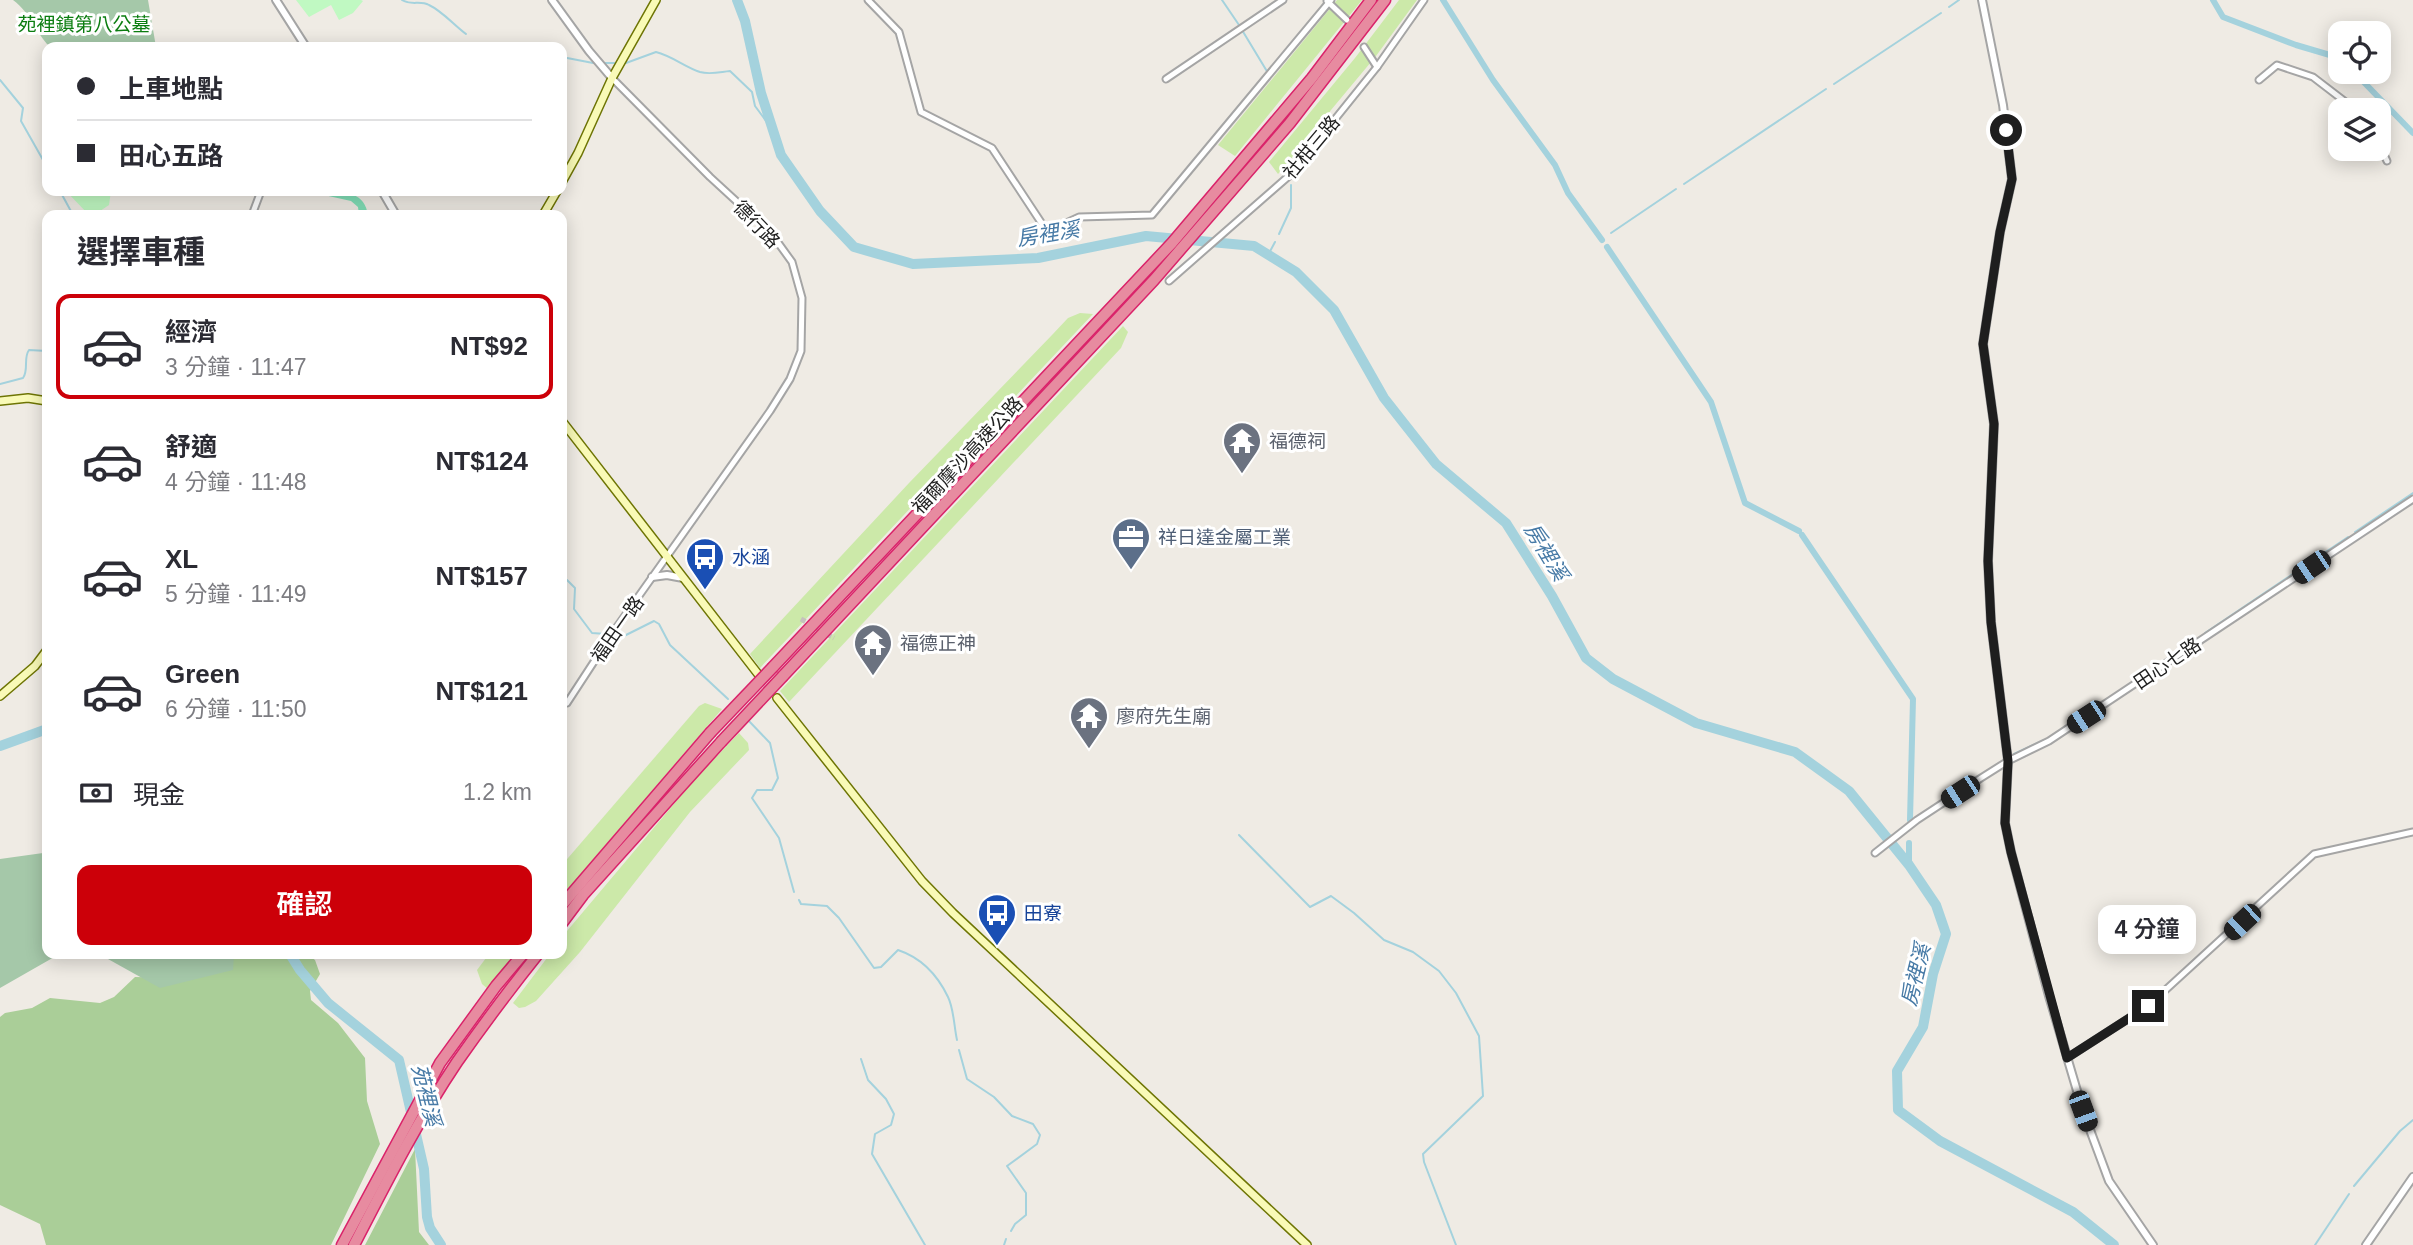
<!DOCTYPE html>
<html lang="zh-TW">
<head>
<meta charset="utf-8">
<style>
	body { margin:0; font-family:Helvetica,"Noto Sans TC",sans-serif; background:#f2f2f3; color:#2b2b33; height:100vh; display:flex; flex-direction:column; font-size:26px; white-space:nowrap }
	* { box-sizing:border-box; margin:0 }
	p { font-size:23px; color:#7c7c81 }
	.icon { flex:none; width:38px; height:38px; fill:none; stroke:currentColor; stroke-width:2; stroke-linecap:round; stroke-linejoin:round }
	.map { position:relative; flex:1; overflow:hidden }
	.side { position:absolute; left:42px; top:210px; width:525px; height:749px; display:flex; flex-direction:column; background:#fff; border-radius:14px; box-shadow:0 4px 18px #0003 }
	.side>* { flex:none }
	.guide { position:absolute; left:42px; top:42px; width:525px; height:154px; border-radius:14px; box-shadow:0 4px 18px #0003; display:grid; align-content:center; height:154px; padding:0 35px; background:#fff }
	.controls { position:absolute; left:2328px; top:21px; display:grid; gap:14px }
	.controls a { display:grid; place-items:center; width:63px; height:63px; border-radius:14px; background:#fff; box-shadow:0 4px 18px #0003; font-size:35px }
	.end { position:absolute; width:32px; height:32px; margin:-16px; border:9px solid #1e1e1e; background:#fff; box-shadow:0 0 0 4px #fff }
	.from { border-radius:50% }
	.bubble { position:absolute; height:49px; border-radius:14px; background:#fff; box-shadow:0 4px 18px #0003; font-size:23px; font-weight:600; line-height:49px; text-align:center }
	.car { position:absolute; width:21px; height:42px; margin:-21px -10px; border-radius:9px; box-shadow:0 0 5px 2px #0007; background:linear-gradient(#222 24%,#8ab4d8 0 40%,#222 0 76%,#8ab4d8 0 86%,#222 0) }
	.guide b { display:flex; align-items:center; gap:24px; height:66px; font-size:26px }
	.guide b+b { border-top:2px solid #e1e1e2 }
	.guide i { width:18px; height:18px; background:#2b2b33 }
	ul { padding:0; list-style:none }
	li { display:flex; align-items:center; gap:21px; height:105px; margin:0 14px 10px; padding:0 21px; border:4px solid transparent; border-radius:14px }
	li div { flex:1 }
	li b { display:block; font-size:26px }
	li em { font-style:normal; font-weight:600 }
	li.on { border-color:#cc0009 }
	li>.icon { width:63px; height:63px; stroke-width:1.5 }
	h2 { padding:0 35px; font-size:32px; line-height:84px }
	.pay { display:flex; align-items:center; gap:18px; height:77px; padding:0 35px; font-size:26px }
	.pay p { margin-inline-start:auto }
	.action { display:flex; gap:14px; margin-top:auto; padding:14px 35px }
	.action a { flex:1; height:80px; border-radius:14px; background:#cc0009; color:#fff; font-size:28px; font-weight:600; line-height:80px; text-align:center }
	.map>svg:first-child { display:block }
</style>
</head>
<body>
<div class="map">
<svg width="2413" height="1245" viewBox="0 0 2413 1245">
	<rect width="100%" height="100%" fill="#efebe4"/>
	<g fill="#cce9a9">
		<polygon points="1337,0 1362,0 1235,156 1218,145"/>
		<polygon points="1399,0 1417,0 1376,56 1331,110 1318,130 1278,174 1269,162 1355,58"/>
		<polygon points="1080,313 1093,314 760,668 750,654 909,483 1052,335 1068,318"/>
		<polygon points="1123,326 1128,332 1121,348 789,702 780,691"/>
		<polygon points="705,703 722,709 562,896 562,865 699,706"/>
		<polygon points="739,733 748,743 749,750 690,812 580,952 536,1001 525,1007 519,1008 513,1003 550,954 562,954 562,938 567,931 695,779"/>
		<polygon points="489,954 517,954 489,990 482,984 477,970"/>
	</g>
	<g fill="#aace98">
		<polygon points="197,954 307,954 315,960 320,974 310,991 311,1000 338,1023 365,1058 367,1101 380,1144 331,1245 46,1245 40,1224 0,1205 0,1017 5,1013 32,1008 50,998 100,1003 114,997 135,977 180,978"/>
		<polygon points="415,1149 419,1232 429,1245 365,1245"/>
	</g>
	<g fill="#a5c8a9">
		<path d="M13 0H148L156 47H50C35 32 31 13 13 0Z"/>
		<polygon points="47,850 47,954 76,954 56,956 0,988 0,859 43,853"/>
		<polygon points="99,954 234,954 233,970 160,988"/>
	</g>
	<g fill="#c0f9c2">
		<polygon points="296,0 361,0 363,1 353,13 339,20 331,5 309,17"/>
		<polygon points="66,191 111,191 109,205 94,215 89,215"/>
	</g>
	<path fill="#81dfb7" d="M306 191C328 191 364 185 368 215H359L358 207 351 201Z"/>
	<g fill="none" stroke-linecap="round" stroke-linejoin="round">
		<g stroke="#a4d2dd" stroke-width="2">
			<path d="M402 0C411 6 420 0 429 5 442 11 454 25 466 34"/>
			<polyline points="1222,0 1239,25"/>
			<polyline points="1949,7 1959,0"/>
			<polyline points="1242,30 1268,73"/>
			<polyline points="512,47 527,44 530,46"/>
			<polyline points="562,57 593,63"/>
			<polyline points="605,63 615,63"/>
			<path d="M626 63 656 52C672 56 685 67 700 72 710 75 720 72 730 71L752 92 755 106 772 129"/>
			<polyline points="0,80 23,108 21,121 47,167"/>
			<polyline points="1834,84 1941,13"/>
			<polyline points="1684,184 1826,89"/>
			<polyline points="60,191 73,215"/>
			<polyline points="1611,233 1676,189"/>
			<polyline points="1279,234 1291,208 1291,185"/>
			<polyline points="1602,239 1603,239"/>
			<polyline points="1268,255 1275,242"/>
			<path d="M0 384 23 378C29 370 23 358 29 350L47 351"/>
			<polyline points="2355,532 2413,493"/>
			<polyline points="562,579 567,580 575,588 574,609 592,633 606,634"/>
			<polyline points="2205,633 2348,537"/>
			<polyline points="617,635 624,636 654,621 659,624 670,645 728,699"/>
			<polyline points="2123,689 2197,639"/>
			<polyline points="747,719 770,743 778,778 772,790 757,790 752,798 779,838 794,892"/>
			<polyline points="2014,754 2044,740"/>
			<polyline points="1239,835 1310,907 1331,896 1354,913 1384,940 1413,952 1439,971 1456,993 1479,1036 1483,1096 1423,1154 1424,1162 1456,1245"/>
			<path d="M799 900 801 904 827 906 839 918 874 968 881 967 898 950C922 958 937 974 948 997 954 1009 954 1027 957 1040"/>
			<polyline points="959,1050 967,1079 994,1097 1012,1116 1033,1124 1040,1135 1037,1144 1007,1166 1026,1193 1026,1215 1015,1224 1011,1231"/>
			<polyline points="861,1059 868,1080 886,1099 894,1114 891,1125 875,1134 872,1154 925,1245"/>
			<polyline points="2354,1186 2400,1131 2413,1120"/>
			<polyline points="1004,1245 1006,1239"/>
			<polyline points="2315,1245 2349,1194"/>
		</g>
		<g stroke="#a4d2dd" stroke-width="6">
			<polyline points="1443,0 1493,80 1555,165 1568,193 1602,240"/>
			<polyline points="2213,0 2223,17 2296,45 2340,58"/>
			<polyline points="2354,72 2413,133"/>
			<polyline points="1607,247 1711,402 1745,503 1799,531"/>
			<polyline points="1802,535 1913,699 1910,820"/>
			<polyline points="1909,865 1909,843"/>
		</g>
		<g stroke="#a4d2dd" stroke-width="10">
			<polyline points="737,0 745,21 761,93 781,155 820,211 854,247 913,264 1038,258 1146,236 1254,246 1296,272 1334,310 1384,398 1436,464 1506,523 1552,596 1586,658 1613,679 1696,723 1795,752 1849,791 1909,865 1936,905 1946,934 1933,974 1923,1027 1897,1071 1898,1110 1940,1141 2073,1212 2114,1245"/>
			<polyline points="0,746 47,729"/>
			<polyline points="290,954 300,970 328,1003 399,1060 424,1169 427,1217 430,1228 441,1245"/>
		</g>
		<polyline stroke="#c5c2bc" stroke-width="5" stroke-dasharray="5 2.5" stroke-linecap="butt" points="801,619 834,638"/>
		<defs>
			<g id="minor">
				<polyline points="868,0 899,32 921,112 992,148 1052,239 1064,224 1079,217 1152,215 1331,0"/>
				<polyline points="1327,1 1347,20"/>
				<polyline points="1364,47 1377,67 1424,0"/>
				<polyline points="1166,79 1283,0"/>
				<polyline points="2259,80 2277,65 2313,77 2356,110"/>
				<polyline points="2378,142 2387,161"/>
				<polyline points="252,215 261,191"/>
				<polyline points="1169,281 1290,175 1377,67"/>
				<polyline points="562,698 567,703 614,631 770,411 790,379 801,351 802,298 792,262 771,233 710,177 612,78"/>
				<polyline points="1875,853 1917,820 1981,778 2008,761 2049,741 2413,499"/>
				<polyline points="2067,1058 2148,1006 2314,854 2413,832"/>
			</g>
			<g id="tertiary">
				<polyline points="276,0 306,47"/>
				<polyline points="552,0 589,51 612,78"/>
				<polyline points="1982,0 2003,105 2012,179 2000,232 1983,344 1994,424 1988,561 1991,622 2008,761 2005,823 2011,852 2049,996 2083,1111 2109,1181 2153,1245"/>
				<polyline points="382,191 396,215"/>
				<polyline points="652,577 667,575 683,578"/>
				<polyline points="2366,1245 2413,1177"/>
			</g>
			<g id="secondary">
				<polyline points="562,182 578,153 612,78 656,0"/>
				<polyline points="543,215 557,191"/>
				<polyline points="0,401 28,398 47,401"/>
				<polyline points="562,421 758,674"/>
				<polyline points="0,696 35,666 47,650"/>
				<polyline points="777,698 922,881 953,913 1307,1245"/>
			</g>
			<g id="motorway">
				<polyline points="773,667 1172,243 1312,78 1371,0"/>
				<polyline points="783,676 1154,280 1290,123 1385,0"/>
				<polyline points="562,905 710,733"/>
				<polyline points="562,923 583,895 721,742"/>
				<polyline points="342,1245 440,1063 496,986 523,954"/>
				<path d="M354 1245C386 1183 418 1120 457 1062 483 1025 510 989 538 954"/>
			</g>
		</defs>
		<use href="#minor" stroke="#a5a5a5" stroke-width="9"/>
		<use href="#tertiary" stroke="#a5a5a5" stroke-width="10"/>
		<use href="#secondary" stroke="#6e7504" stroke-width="10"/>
		<use href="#motorway" stroke="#da236a" stroke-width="13"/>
		<use href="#minor" stroke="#fff" stroke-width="5"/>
		<use href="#tertiary" stroke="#fff" stroke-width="6"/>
		<use href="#secondary" stroke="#f9fab7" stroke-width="7"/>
		<use href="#motorway" stroke="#e78ba0" stroke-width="10"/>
		<defs>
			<g id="motorway-bridge">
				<polyline points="710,733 773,667"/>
				<polyline points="721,742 783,676"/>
			</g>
		</defs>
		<use href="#motorway-bridge" stroke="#da236a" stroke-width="13" stroke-linecap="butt"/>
		<use href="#motorway-bridge" stroke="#e78ba0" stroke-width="10"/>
	</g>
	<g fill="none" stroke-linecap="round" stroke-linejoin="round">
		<polyline stroke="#1e1e1e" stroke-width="9" points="2006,130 2012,179 2000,232 1983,344 1994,424 1988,561 1991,622 2008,761 2005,823 2011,852 2067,1058 2148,1006"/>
	</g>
	<defs>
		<symbol id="temple-pin" viewBox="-11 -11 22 30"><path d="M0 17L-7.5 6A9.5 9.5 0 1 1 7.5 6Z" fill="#6b7280" stroke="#fff"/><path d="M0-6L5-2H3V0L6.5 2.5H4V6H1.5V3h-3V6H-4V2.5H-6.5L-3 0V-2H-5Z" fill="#fff"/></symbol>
		<symbol id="office-pin" viewBox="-11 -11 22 30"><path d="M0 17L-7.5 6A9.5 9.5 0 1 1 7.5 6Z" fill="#5c6f8a" stroke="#fff"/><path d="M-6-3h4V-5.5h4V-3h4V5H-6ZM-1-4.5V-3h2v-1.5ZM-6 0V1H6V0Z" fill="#fff"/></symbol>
		<symbol id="bus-pin" viewBox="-11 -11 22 30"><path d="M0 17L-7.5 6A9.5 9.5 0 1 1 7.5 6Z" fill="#1a4fb4" stroke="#fff"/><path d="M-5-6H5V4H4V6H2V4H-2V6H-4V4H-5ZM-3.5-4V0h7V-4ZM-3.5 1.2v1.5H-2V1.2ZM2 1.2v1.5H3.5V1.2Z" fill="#fff"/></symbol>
	</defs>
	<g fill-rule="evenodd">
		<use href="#temple-pin" x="1220" y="419" width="44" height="60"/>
		<use href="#office-pin" x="1109" y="515" width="44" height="60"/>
		<use href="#bus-pin" x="683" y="535" width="44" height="60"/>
		<use href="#temple-pin" x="851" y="621" width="44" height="60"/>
		<use href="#temple-pin" x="1067" y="694" width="44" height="60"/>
		<use href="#bus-pin" x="975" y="891" width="44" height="60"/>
	</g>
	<g text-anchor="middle" stroke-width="6" stroke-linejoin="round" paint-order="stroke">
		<g font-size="19" fill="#0b7d10" stroke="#fff">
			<text x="84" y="31">苑裡鎮第八公墓</text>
		</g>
		<g font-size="19" fill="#1e1e1e" stroke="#fff">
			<text transform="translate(1311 147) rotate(-50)" y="7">社柑三路</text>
			<text transform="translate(757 224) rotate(46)" y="7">德行路</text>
			<text transform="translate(967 455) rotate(-47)" y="7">福爾摩沙高速公路</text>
			<text transform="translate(617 629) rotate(-55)" y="7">福田一路</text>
			<text transform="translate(2167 663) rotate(-34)" y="7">田心七路</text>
		</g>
		<g font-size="19" fill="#5b616d" stroke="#fff" text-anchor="start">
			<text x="1269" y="448">福德祠</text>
			<text x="900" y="650">福德正神</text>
			<text x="1116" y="723">廖府先生廟</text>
		</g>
		<g font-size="19" fill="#4e5e75" stroke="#fff" text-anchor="start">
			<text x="1158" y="544">祥日達金屬工業</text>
		</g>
		<g font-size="19" fill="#164399" stroke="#fff" text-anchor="start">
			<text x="732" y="564">水涵</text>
			<text x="1024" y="920">田寮</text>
		</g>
		<g font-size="21" font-style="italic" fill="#477aa6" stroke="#fff">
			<text transform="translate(1048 234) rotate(-9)" y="7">房裡溪</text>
			<text transform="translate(1546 552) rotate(59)" y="7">房裡溪</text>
			<text transform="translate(1916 975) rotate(-76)" y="7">房裡溪</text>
			<text transform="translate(426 1095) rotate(76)" y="7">苑裡溪</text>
		</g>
	</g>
</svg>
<div class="controls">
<a><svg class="icon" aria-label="locate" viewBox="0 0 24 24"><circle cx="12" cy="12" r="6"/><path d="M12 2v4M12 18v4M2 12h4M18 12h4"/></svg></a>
<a><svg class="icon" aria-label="layers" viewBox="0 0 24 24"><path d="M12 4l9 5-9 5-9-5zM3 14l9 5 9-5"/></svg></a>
</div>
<i class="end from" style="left:2006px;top:130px"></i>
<i class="end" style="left:2148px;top:1006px"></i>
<div class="bubble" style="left:2098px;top:905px;width:98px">4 分鐘</div>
<i class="car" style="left:2311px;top:567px;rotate:236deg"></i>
<i class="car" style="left:2086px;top:717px;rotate:237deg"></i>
<i class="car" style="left:1960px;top:792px;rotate:237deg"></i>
<i class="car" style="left:2242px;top:922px;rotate:227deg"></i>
<i class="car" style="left:2083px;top:1111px;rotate:160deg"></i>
<div class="guide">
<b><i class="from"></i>上車地點</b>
<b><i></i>田心五路</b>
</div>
<section class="side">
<h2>選擇車種</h2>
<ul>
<li class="on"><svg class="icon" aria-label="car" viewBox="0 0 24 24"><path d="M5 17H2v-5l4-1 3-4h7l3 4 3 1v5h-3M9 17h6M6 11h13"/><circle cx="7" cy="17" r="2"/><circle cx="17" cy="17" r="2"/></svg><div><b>經濟</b><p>3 分鐘 · 11:47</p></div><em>NT$92</em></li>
<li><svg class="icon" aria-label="car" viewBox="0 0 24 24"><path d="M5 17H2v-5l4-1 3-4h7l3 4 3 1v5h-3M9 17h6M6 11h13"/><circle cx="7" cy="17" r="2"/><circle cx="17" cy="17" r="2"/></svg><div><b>舒適</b><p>4 分鐘 · 11:48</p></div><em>NT$124</em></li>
<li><svg class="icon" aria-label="car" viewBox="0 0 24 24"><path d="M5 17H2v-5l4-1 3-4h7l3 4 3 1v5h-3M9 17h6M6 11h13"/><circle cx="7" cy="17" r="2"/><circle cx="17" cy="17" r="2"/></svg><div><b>XL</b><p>5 分鐘 · 11:49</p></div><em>NT$157</em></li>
<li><svg class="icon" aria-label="car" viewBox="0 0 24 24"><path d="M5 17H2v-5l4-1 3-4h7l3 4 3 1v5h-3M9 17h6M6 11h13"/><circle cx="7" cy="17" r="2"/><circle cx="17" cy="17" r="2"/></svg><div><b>Green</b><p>6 分鐘 · 11:50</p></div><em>NT$121</em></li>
</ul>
<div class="pay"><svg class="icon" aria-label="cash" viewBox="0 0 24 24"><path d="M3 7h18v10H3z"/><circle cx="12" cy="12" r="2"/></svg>現金<p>1.2 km</p></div>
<div class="action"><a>確認</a></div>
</section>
</div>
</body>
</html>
